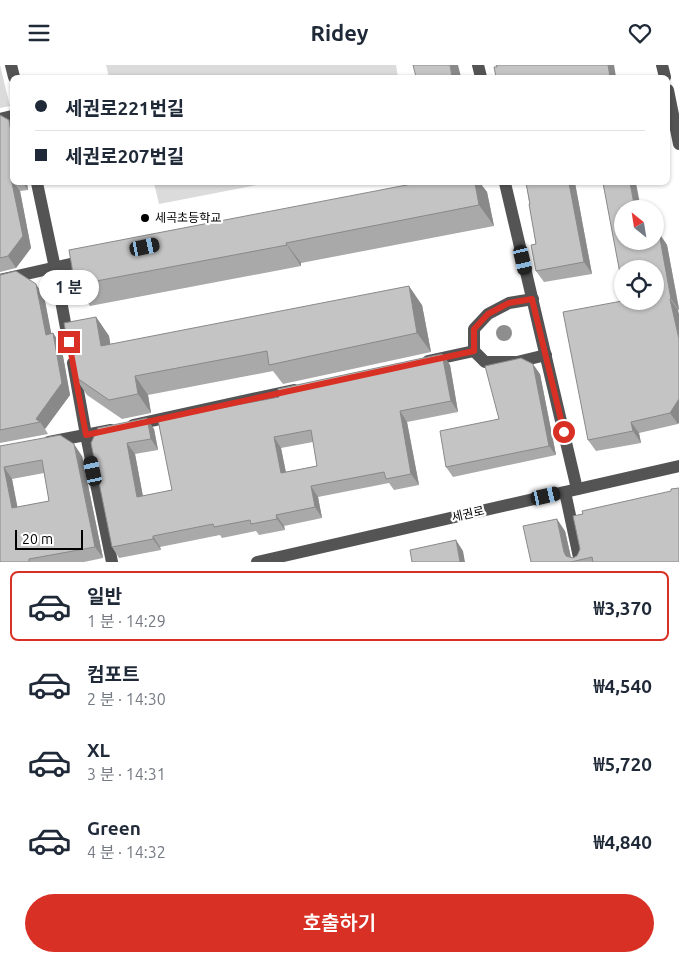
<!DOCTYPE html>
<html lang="ko">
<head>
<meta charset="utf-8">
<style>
	body { margin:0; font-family:Ubuntu,"Noto Sans KR",sans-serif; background:#f6f6f7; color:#1f2937; height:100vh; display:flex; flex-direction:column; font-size:19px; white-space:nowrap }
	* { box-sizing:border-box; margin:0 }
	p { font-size:16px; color:#747a83 }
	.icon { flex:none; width:28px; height:28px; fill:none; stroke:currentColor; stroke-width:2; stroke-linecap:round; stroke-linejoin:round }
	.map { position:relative; height:497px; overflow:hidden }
	.panel { display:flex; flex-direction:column; background:#fff; flex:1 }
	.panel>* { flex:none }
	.banner { position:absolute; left:10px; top:10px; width:660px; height:110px; border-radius:8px; box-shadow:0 1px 4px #0004; display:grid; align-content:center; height:110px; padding:0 25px; background:#fff }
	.needle { width:32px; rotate:330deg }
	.buttons { position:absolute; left:614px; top:135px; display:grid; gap:10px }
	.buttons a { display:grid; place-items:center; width:50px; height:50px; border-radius:50%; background:#fff; box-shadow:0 1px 4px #0004; font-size:25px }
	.scale { position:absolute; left:15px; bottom:12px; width:68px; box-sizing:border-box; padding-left:5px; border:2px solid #000; border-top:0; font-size:14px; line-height:18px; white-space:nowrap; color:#000; -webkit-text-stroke:4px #fff; paint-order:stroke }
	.end { position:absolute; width:22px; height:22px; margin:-11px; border:6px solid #d93025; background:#fff; box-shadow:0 0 0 2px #fff }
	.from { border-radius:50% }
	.bubble { position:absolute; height:35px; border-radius:18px; background:#fff; box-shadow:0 1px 4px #0004; font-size:16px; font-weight:600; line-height:35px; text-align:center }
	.car { position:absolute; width:15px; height:30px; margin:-15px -8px; border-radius:6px; box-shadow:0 0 4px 1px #0007; background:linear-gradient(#222 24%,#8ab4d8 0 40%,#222 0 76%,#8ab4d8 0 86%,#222 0) }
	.banner b { display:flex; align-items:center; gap:18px; height:48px; font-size:19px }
	.banner b+b { border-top:1px solid #e0e1e3 }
	.banner i { width:12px; height:12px; background:#1f2937 }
	ul { padding:9px 0 0; list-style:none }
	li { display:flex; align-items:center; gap:15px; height:70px; margin:0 10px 8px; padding:0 15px; border:2px solid transparent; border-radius:8px }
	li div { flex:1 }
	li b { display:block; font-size:19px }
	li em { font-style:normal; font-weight:600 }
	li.current { border-color:#d93025 }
	li>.icon { width:45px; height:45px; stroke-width:1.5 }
	.primary-button { display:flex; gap:10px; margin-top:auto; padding:10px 25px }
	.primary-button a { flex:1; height:58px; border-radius:30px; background:#d93025; color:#fff; font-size:20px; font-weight:600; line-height:58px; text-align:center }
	header { display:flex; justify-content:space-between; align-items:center; height:65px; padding:0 25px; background:#fff; font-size:22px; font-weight:600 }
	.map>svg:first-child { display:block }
</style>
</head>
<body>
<header><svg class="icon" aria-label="menu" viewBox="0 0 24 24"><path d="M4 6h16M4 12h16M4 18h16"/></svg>Ridey<svg class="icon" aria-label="heart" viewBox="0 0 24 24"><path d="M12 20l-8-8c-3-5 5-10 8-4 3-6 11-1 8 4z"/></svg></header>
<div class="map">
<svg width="679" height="497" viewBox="0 0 679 497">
	<rect width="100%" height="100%" fill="#fff"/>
	<g fill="#dbdbdb">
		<polygon points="0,0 10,41 0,43"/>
		<polygon points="106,0 396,0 398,12 130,12 129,11 109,12"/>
		<polygon points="154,118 267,118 159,139"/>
	</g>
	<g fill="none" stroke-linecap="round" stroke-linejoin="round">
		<g stroke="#545454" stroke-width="12">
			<polyline points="11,0 14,12"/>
			<polyline points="478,0 481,12"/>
			<polyline points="662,0 665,12"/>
			<polyline points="668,25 679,79"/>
			<polyline points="0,54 12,51"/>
			<polyline points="37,118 55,203 68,274"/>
			<polyline points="505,118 577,424"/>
			<polyline points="0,215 88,195"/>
			<polyline points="533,234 509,238 488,249 474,264 474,286 485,297 517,297 546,290"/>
			<polyline points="428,296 474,286"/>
			<polyline points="73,298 86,370 112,497"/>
			<polyline points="133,360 294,325"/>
			<polyline points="49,377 111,365"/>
			<polyline points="565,427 580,497"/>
			<polyline points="257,497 679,401"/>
		</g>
	</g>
	<circle fill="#8e8e8e" cx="504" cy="268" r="8"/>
	<g fill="#a9a9a9" fill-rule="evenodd">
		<polygon points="0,50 9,55 12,60 12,118 27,118 28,125 20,126 31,183 16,203 0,207"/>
		<polygon points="417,118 480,118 487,127 494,161 301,198 301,201 90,241 75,220"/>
		<polygon points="526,118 575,118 592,209 544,217 536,206 536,179"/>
		<polygon points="659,168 667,180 679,243 679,245 678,245 678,359 639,368 641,378 596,386 588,375 655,236 622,176"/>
		<polygon points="0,210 44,231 51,269 53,268 61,280 70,330 45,364 48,369 0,378"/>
		<polygon points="422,240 431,287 283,319 273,306 148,330 151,348 122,354 87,330 74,311 96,252 109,271 110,279"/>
		<path d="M442 289 450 300 458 347 407 357 419 420 394 425 389 418 318 432 322 453 284 461 285 465 259 470 256 466 222 473 220 470 160 482 161 485 119 493 112 482 91 378 154 364 158 385 135 389 143 431 172 425 279 332ZM313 377 317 401 286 407 281 383Z"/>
		<polygon points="540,309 556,390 453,412 446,402 499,354"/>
		<path d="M0 381 82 391 103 493 84 497H0ZM44 408 49 436 17 442 12 414Z"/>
		<polygon points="671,426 679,497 531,497 565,466 571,492 573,493"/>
	</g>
	<g fill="#898989">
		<polygon points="450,0 458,0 461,12 452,12"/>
		<polygon points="608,0 614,0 616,12 610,12"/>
		<polygon points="9,55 12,60 12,73"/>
		<polygon points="13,118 14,118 20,126 31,183 16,203 8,191"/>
		<polygon points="23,118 27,118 28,125"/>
		<polygon points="475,118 480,118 487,127 494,161 479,140"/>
		<polygon points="569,118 575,118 592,209 584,197"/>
		<polygon points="630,118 636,118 641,144 635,144"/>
		<polygon points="659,168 667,180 679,245 671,234"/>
		<polygon points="286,178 301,198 301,201 287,180"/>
		<polygon points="36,219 44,231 54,282 46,270"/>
		<polygon points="409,221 422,240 431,287 417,268"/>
		<polygon points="670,234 678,245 679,249 679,274"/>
		<polygon points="96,252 109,271 114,300 101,281"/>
		<polygon points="53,268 61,280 70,330 45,364 40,357 36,354"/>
		<polygon points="442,289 450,300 458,347 451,336"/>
		<polygon points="533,299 540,309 556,390 549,381"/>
		<polygon points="135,311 148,330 151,348 138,329"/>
		<polygon points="679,334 679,358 678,359 670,348"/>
		<polygon points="400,346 407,357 419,420 411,409"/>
		<polygon points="147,353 154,364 158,385 151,374"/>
		<polygon points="631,357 639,368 641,378 633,366"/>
		<polygon points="274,372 281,383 288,419 281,408"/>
		<polygon points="127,378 135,389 145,443 137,432"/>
		<polygon points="74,379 82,391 103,493 95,482"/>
		<polygon points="4,402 12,414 20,455 12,443"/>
		<polygon points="311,421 318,432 322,453 315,442"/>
		<polygon points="276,450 284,461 285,465 277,454"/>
		<polygon points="557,454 565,466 572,497 570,497 564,487"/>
		<polygon points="153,471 160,482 161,485 153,474"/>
		<polygon points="456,475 463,486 465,497 460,497"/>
	</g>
	<g fill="#c4c4c4" stroke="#898989" fill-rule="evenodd">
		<polygon points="413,0 450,0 452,12 416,12"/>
		<polygon points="496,0 608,0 610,12 496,12 494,2 497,2"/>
		<polygon points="0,50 9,55 12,73 12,118 23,171 8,191 0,193"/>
		<polygon points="417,118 475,118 479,140 286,178 287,180 75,220 69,185"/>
		<polygon points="526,118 569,118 584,197 536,206 531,180 536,179 529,139 530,139"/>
		<polygon points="603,118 630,118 635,144 622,144 622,176 655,176 655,169 659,168 671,234 670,234 679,274 679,334 670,348 631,357 633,366 588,375 563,247 622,236 655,236 655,204 622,204 622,219"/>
		<polygon points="16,206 36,219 46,270 53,268 62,318 36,354 40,357 0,365 0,210"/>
		<polygon points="409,221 417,268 269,300 267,286 135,311 138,329 109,335 74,311 64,258 96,252 101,281"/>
		<path d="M442 289 451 336 400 346 411 409 386 414 384 407 311 421 315 442 276 450 277 454 251 459 250 455 214 462 213 459 153 471V474L112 482 91 378 98 363 147 353 151 374 127 378 137 432 172 425 158 355 279 332 278 324ZM311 365 317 401 281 408 274 372Z"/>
		<polygon points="521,293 533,299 549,381 446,402 440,366 499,354 485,301"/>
		<path d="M60 370 74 379 95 482 29 494V497H0V381ZM42 395 49 436 12 443 4 402Z"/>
		<polygon points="679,423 679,497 593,497 592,492 571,497 531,497 523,461 557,454 564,487 566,491 573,493 577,491 580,484 573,451 583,449 582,446 671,426 671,424"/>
		<polygon points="456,475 460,497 412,497 410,485"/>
	</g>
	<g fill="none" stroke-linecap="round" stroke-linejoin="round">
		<polyline stroke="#d93025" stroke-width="6" points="69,277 86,370 474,286 474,264 488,249 509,238 532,234 564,367"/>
	</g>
	<circle fill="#000" stroke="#fff" stroke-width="2" cx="145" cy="153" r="5"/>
	<g text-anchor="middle" stroke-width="4.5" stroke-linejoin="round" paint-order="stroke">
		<g font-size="12" fill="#000" stroke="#fff" text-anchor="start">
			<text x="155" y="157">세곡초등학교</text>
		</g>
		<g font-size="12" fill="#000" stroke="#fff">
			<text transform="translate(468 449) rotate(-13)" y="4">세권로</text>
		</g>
	</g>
</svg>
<div class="buttons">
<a><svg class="needle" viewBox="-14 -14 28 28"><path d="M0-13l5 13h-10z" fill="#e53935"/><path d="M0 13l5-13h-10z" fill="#747a83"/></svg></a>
<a><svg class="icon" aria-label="locate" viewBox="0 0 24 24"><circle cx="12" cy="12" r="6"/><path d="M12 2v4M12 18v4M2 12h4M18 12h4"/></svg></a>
</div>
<div class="scale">20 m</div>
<i class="end from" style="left:564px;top:367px"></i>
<i class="end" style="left:69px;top:277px"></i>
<div class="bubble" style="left:39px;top:205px;width:60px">1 분</div>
<i class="car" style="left:145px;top:182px;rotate:78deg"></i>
<i class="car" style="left:523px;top:195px;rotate:167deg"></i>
<i class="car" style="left:93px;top:406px;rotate:348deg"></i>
<i class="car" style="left:546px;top:431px;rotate:77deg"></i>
<div class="banner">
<b><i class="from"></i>세권로221번길</b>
<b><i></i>세권로207번길</b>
</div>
</div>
<section class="panel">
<ul>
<li class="current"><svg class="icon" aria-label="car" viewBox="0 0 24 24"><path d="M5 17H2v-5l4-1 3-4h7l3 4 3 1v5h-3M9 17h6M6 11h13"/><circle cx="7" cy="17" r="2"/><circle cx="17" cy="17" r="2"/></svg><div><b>일반</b><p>1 분 · 14:29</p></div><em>₩3,370</em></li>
<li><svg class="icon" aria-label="car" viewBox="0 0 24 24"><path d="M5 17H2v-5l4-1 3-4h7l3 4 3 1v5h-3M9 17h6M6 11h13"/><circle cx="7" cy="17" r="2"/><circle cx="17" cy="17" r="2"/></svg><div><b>컴포트</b><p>2 분 · 14:30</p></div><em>₩4,540</em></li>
<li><svg class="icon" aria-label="car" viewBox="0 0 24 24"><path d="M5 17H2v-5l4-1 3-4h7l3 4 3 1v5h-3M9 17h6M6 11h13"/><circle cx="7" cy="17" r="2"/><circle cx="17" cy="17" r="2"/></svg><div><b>XL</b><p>3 분 · 14:31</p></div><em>₩5,720</em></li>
<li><svg class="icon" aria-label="car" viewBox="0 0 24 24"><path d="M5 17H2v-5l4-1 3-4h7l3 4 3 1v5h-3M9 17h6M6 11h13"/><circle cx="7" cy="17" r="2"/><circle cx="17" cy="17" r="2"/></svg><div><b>Green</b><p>4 분 · 14:32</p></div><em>₩4,840</em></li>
</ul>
<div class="primary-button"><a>호출하기</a></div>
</section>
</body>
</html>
